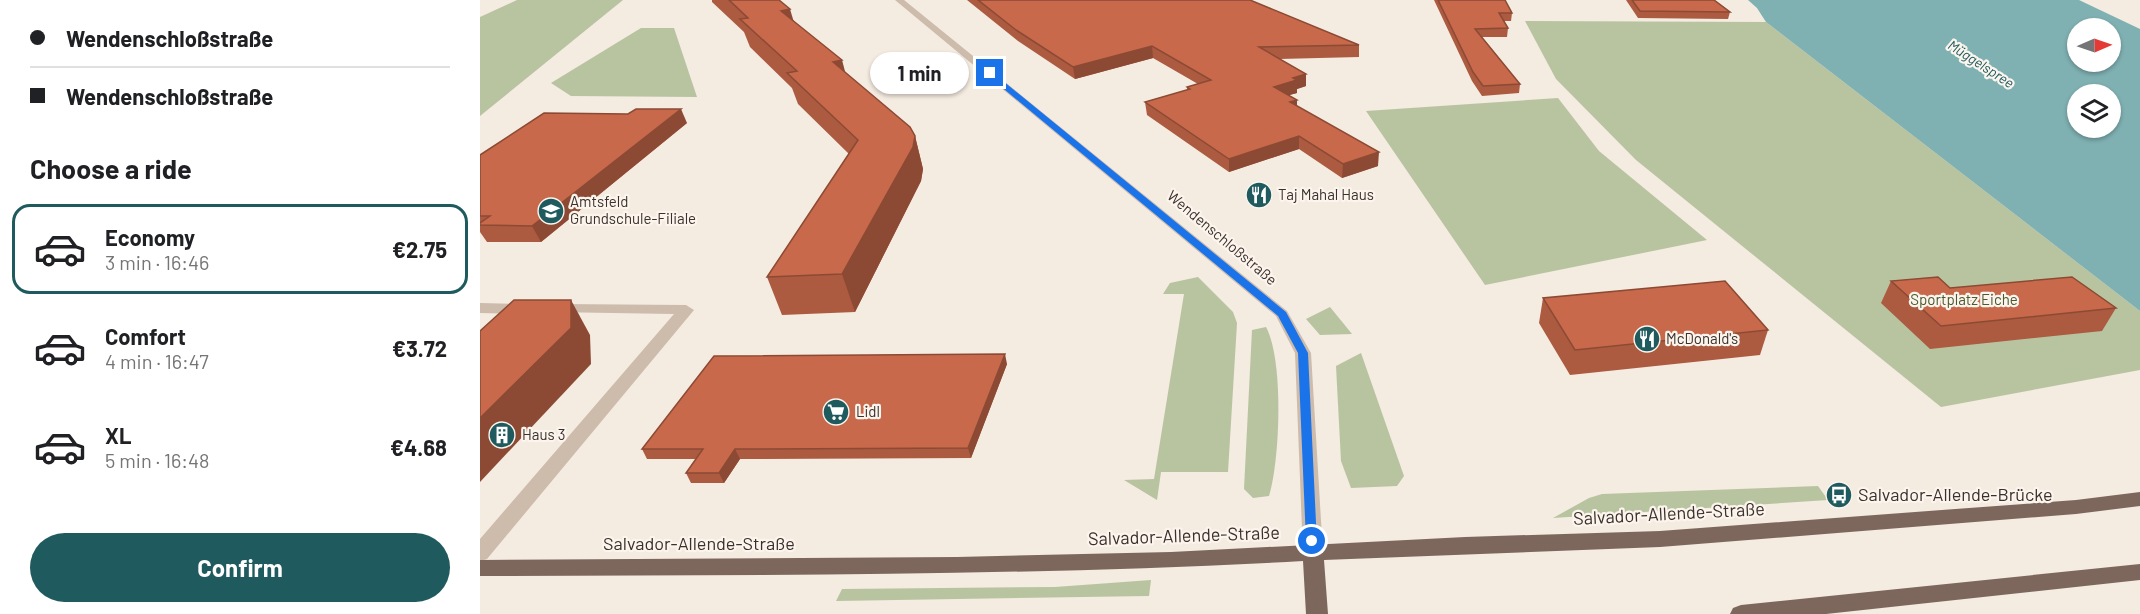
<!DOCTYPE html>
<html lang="en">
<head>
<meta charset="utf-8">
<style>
	body { margin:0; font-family:Barlow,sans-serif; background:#f6f6f6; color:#202124; height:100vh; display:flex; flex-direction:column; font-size:22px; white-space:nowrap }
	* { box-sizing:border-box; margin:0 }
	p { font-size:20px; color:#757577 }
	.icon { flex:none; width:33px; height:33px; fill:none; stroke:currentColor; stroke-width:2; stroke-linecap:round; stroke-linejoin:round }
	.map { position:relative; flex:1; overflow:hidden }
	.panel { display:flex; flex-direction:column; background:#fff; width:480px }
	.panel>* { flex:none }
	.banner { display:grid; align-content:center; height:132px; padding:0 30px; background:#fff }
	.needle { width:39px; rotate:88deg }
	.controls { position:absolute; left:1587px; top:18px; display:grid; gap:12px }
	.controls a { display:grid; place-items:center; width:54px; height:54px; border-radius:50%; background:#fff; box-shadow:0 2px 4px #0004; font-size:30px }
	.end { position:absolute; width:27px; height:27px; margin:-14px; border:8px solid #1a73e8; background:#fff; box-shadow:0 0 0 3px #fff }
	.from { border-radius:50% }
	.bubble { position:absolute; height:42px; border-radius:21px; background:#fff; box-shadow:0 2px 4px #0004; font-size:20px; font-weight:700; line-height:42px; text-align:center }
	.banner b { display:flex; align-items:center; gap:21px; height:57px; font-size:22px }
	.banner b+b { border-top:2px solid #e0e0e0 }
	.banner i { width:15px; height:15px; background:#202124 }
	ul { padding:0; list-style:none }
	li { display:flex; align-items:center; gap:18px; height:90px; margin:0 12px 9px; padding:0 18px; border:3px solid transparent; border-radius:18px }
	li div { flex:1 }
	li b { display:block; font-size:22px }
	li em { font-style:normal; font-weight:700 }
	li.selected { border-color:#1f5a5e }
	li>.icon { width:54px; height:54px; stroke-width:1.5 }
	h2 { padding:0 30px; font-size:27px; line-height:72px }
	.action { display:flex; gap:12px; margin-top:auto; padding:12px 30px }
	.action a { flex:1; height:69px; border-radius:36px; background:#1f5a5e; color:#fff; font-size:24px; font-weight:700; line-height:69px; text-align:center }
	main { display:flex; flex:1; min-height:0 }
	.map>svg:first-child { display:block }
</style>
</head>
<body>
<main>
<section class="panel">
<div class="banner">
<b><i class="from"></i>Wendenschloßstraße</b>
<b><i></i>Wendenschloßstraße</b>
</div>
<h2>Choose a ride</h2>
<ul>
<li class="selected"><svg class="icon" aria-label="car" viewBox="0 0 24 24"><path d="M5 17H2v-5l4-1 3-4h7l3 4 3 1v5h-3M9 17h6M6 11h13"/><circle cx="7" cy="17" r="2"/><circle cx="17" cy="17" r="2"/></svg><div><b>Economy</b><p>3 min · 16:46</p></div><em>€2.75</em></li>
<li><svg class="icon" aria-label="car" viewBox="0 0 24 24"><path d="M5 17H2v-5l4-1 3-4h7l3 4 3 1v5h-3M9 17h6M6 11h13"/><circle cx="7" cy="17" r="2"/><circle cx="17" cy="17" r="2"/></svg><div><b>Comfort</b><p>4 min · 16:47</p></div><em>€3.72</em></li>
<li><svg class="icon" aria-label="car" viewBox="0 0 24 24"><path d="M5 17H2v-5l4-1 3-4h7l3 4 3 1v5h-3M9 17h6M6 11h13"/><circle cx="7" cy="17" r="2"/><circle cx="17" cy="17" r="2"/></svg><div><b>XL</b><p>5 min · 16:48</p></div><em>€4.68</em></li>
</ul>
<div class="action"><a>Confirm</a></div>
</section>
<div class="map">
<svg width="1660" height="614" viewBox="0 0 1660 614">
	<rect width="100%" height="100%" fill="#f4ebe1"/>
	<g fill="#b8c4a0">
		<polygon points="37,0 143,0 0,116 0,17"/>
		<polygon points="1045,21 1286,22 1660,311 1660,370 1461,407 1156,160 1076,79"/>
		<polygon points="161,28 194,28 217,97 91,96 71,83"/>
		<polygon points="1078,98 1119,151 1227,240 1005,285 886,111"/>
		<polygon points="718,277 753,312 757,323 748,472 681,472 677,500 644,480 674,479 704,294 683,294 690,283"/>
		<polygon points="850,307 872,334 840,335 826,319"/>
		<path d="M786 327C804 361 800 459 789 496L773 498 764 489 772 330Z"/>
		<polygon points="881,353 924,476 917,486 871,488 861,461 856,366"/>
		<polygon points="1338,486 1348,500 1073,518 1109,498 1122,494"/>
		<polygon points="671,580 669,596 356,601 362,589 575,587"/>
	</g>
	<path fill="#7fb0b2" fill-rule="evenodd" d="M1268 0H1599L1660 29V311L1286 22 1277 8ZM1598 28H1630V62H1598ZM1598 94H1630V128H1598Z"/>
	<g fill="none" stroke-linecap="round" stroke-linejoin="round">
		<g fill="#cdbbac" fill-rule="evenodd">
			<polygon points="415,0 424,0 807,311 831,353 843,554 840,560 833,562 826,560 823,554 815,353 796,316"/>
			<polygon points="0,303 44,304 52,309 44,314 0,313"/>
			<polygon points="77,304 206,305 214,310 7,559 0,561 0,539 194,314 72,312 69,309 72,306"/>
		</g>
		<g fill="#7d675c" fill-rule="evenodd">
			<path d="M1660 492V506L1596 514 1180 547 844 560 848 614H826L823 561C549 576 275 575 0 576V560L477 557 691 552 985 537 1180 531 1596 500Z"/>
			<polygon points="1660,564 1660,580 1346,614 1250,614 1253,608 1261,605"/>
		</g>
	</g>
	<g fill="#ac5a40">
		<polygon points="232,0 299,0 313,20 365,72 435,136 443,169 441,181 375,312 302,315 287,277 369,154 318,104 312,88 270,47 264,32 232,2"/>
		<polygon points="487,0 770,0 879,45 879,57 799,59 826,86 817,89 817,93 809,95 817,106 898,166 862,178 819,149 749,172 667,115 665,102 707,90 707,87 718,84 673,58 595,79 538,41"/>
		<polygon points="954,0 1025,0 1032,13 1031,21 1024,21 1028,28 1027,37 1002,37 1040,84 1039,93 1002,96 992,81"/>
		<polygon points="1146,0 1234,0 1250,12 1248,19 1158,18"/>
		<polygon points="207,123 61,242 7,242 0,232 0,155"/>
		<polygon points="1411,281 1470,288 1636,308 1622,331 1450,349 1401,303"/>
		<polygon points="1063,298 1288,330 1280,355 1090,375 1059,323"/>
		<polygon points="527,364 491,458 260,459 244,483 211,483 206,473 216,459 167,459 162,449"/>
	</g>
	<g fill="#8c4a34">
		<polygon points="310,9 318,36 301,11"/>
		<polygon points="672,46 673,58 595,79 593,67"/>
		<polygon points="362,60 370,90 353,62"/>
		<polygon points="826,74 826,86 817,89 817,93 795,99 794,87 813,78"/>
		<polygon points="817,100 817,113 810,102"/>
		<polygon points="201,109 207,123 61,242 52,226"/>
		<polygon points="435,136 443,169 441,181 375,312 362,274"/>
		<polygon points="819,136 819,149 749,172 749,159"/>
		<polygon points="899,152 898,166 862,178 863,164"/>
		<polygon points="91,300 110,335 111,364 0,482 0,418"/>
		<polygon points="525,354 527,364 491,458 488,448"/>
		<polygon points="255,449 260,459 244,483 239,473"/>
	</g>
	<g fill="#c8694b" stroke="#8c4a34" stroke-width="1.5">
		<polygon points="249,0 299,0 310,9 301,11 362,60 353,62 430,127 435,136 433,147 362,274 287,277 378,140 307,73 317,71 260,19 268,18"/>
		<polygon points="498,0 770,0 879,45 779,47 826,74 813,78 817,80 794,87 817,100 810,102 899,152 863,164 819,136 749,159 665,102 710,89 707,87 731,80 672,46 593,67 536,30"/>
		<polygon points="958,0 1025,0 1032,13 1019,13 1028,28 995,29 1040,84 1003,86 993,72"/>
		<polygon points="1152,0 1234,0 1250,12 1160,11"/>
		<polygon points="156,109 201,109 52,226 0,225 0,223 10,216 0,216 0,155 64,113 148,114"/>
		<polygon points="1458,277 1470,288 1592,277 1636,308 1461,326 1411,281"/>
		<polygon points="1245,281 1288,330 1095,350 1063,298"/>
		<polygon points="34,300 91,300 91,328 0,418 0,331"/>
		<polygon points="525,354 488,448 255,449 239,473 206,473 223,449 162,449 234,356"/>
	</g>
	<polygon fill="#1a73e8" points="507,72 512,72 806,312 828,353 837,544 832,546 826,541 818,353 798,316 507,75"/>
	<defs>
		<symbol id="restaurant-disc" viewBox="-11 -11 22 22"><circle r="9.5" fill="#1f5a5e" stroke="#fbf5ee"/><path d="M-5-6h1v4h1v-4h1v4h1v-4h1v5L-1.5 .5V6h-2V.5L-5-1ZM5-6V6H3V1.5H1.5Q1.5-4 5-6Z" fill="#fff"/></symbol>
		<symbol id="school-disc" viewBox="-11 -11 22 22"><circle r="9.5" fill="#1f5a5e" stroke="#fbf5ee"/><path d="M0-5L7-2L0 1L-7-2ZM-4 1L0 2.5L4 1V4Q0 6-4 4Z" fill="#fff"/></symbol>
		<symbol id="supermarket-disc" viewBox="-11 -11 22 22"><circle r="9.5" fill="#1f5a5e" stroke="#fbf5ee"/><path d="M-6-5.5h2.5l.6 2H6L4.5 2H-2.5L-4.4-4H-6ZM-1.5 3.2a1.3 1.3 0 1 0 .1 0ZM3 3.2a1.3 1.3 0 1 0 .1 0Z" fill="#fff"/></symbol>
		<symbol id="building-disc" viewBox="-11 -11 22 22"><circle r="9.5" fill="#1f5a5e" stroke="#fbf5ee"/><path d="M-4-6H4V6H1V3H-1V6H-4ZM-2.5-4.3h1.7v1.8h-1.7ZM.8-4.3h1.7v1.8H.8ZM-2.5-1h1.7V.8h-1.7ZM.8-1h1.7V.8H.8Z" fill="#fff"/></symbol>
		<symbol id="bus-disc" viewBox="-11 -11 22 22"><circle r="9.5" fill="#1f5a5e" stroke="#fbf5ee"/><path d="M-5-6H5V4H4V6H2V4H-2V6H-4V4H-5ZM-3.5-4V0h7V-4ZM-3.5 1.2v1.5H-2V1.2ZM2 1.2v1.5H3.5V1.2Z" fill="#fff"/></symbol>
	</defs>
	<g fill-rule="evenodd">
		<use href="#restaurant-disc" x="764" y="180" width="30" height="30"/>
		<use href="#school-disc" x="56" y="196" width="30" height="30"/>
		<use href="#restaurant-disc" x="1152" y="324" width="30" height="30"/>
		<use href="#supermarket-disc" x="341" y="397" width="30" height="30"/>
		<use href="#building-disc" x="7" y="420" width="30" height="30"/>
		<use href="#bus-disc" x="1344" y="480" width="30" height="30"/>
	</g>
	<g text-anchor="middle" stroke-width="4.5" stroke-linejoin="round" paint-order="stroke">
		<g font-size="14" font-style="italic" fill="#1f5a5e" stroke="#fbf5ee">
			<text transform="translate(1501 64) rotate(33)" y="5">Müggelspree</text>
		</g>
		<g font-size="15" fill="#3b302b" stroke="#fbf5ee" text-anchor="start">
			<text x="798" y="200">Taj Mahal Haus</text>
			<text x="90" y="207">Amtsfeld<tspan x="90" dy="17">Grundschule-Filiale</tspan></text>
			<text x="1186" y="344">McDonald's</text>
			<text x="376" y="417">Lidl</text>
			<text x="42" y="440">Haus 3</text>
		</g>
		<g font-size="15" fill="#3b302b" stroke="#fbf5ee">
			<text transform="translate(742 238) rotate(40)" y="5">Wendenschloßstraße</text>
		</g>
		<g font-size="15" fill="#4a5a2e" stroke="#fbf5ee">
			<text x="1484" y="305">Sportplatz Eiche</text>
		</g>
		<g font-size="18" fill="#3b302b" stroke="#fbf5ee" text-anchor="start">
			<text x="1378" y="501">Salvador-Allende-Brücke</text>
		</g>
		<g font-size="18" fill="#3b302b" stroke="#fbf5ee">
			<text transform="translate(1189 514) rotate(-3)" y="6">Salvador-Allende-Straße</text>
			<text transform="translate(704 536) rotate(-2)" y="6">Salvador-Allende-Straße</text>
			<text x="219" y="550">Salvador-Allende-Straße</text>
		</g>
	</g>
</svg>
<div class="controls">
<a><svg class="needle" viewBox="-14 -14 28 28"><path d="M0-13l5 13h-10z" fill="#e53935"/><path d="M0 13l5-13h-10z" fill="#757577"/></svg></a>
<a><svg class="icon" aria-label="layers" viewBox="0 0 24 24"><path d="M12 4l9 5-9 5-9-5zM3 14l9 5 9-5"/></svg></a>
</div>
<i class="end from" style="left:832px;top:541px"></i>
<i class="end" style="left:510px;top:73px"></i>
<div class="bubble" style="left:390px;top:52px;width:99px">1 min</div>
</div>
</main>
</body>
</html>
